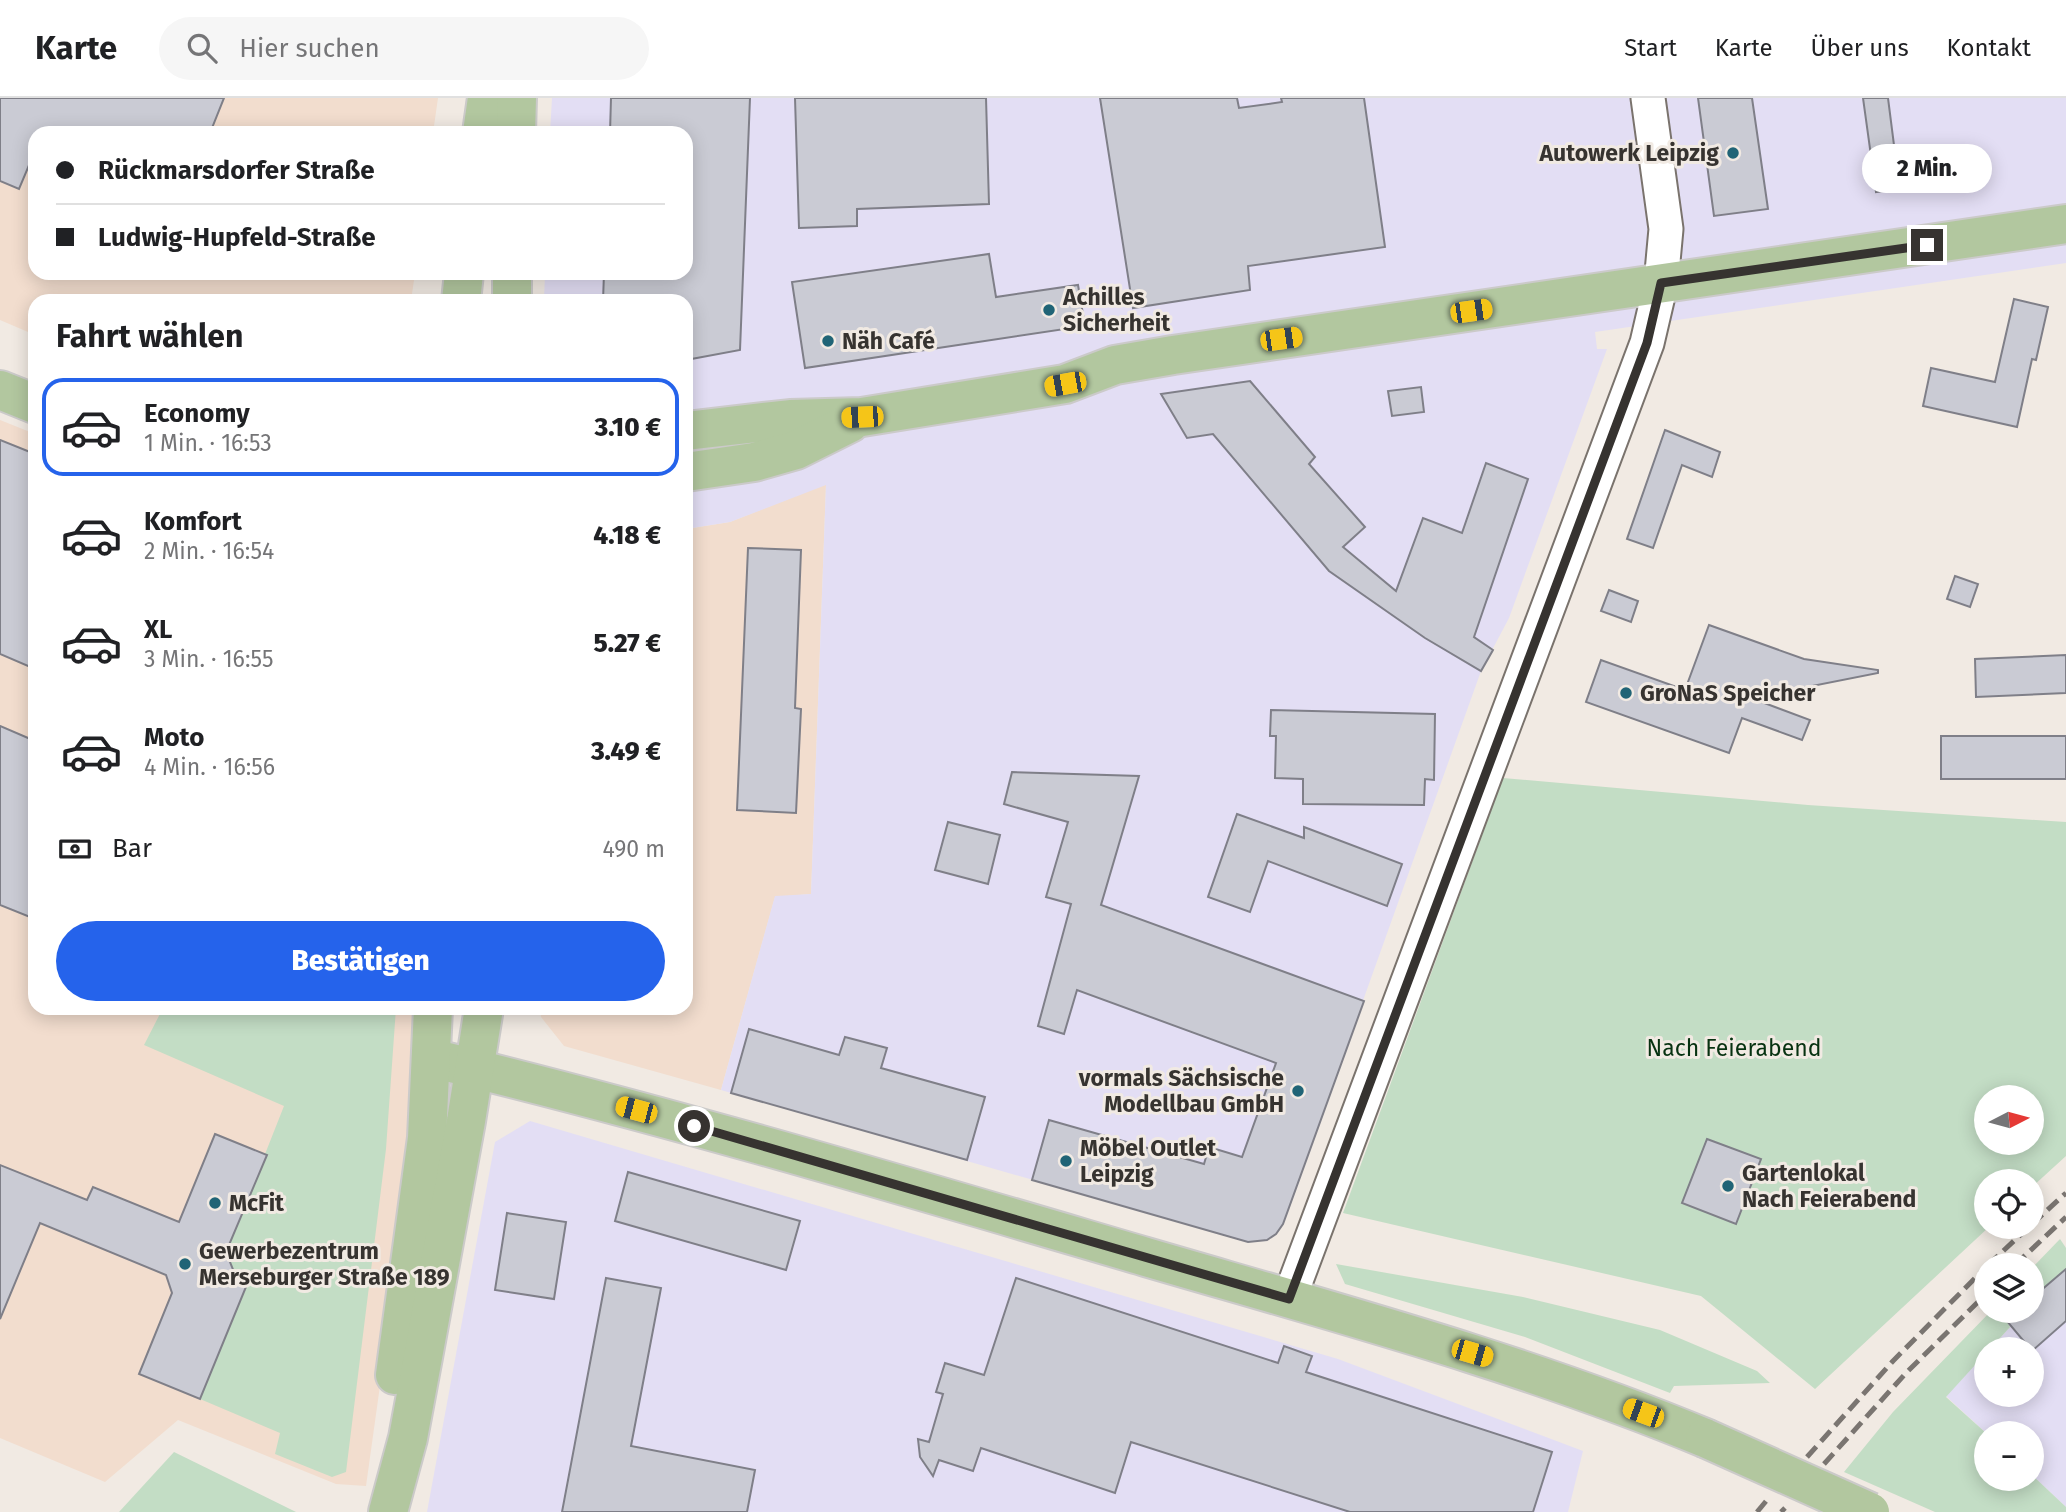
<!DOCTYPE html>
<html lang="de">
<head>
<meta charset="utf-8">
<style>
	body { margin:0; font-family:"Fira Sans",sans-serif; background:#f6f6f6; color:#202124; height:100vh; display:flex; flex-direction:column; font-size:26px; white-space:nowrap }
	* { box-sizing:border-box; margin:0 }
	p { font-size:23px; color:#757577 }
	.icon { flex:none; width:38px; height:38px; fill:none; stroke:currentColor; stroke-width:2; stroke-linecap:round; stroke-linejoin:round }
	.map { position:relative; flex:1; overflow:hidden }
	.panel { position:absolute; left:28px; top:196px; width:665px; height:721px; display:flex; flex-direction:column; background:#fff; border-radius:21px; box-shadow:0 4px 18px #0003 }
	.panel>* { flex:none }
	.banner { position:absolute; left:28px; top:28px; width:665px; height:154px; border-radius:21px; box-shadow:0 4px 18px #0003; display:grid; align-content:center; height:154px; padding:0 28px; background:#fff }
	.needle { width:46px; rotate:84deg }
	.fabs { position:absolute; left:1974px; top:987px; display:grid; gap:14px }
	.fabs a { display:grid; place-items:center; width:70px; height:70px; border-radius:50%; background:#fff; box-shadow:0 4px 18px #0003; font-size:35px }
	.end { position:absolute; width:32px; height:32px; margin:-16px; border:9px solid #363330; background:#fff; box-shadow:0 0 0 4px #fff }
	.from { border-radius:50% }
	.bubble { position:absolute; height:49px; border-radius:24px; background:#fff; box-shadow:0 4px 18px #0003; font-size:23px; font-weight:800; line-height:49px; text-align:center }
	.car { position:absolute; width:21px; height:42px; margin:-21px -10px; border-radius:9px; box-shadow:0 0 5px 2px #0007; background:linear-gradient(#f5c518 24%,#345 0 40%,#f5c518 0 76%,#345 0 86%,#f5c518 0) }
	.banner b { display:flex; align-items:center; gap:24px; height:66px; font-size:26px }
	.banner b+b { border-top:2px solid #e0e0e0 }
	.banner i { width:18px; height:18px; background:#202124 }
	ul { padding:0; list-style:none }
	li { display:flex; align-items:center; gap:21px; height:98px; margin:0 14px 10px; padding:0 14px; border:4px solid transparent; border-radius:21px }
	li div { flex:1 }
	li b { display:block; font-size:26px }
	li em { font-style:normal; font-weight:800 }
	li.current { border-color:#2563eb }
	li>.icon { width:63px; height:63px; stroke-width:1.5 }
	h2 { padding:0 28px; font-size:32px; line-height:84px }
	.pay { display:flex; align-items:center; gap:18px; height:77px; padding:0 28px; font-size:26px }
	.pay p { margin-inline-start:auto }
	.cta { display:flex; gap:14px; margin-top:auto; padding:14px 28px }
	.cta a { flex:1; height:80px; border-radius:42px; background:#2563eb; color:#fff; font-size:28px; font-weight:800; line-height:80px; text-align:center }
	header { display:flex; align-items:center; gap:42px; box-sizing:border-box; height:98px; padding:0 35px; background:#fff; border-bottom:2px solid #e0e0e0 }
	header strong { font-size:33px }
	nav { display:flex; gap:38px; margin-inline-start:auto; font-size:24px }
	.search { width:490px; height:63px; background:#f6f6f6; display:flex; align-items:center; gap:18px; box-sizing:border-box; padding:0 24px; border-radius:38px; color:#757577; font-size:26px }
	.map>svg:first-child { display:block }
</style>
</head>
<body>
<header>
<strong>Karte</strong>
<div class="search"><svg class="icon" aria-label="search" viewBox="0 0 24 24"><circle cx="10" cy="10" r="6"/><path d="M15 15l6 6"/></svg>Hier suchen</div>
<nav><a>Start</a><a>Karte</a><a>Über uns</a><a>Kontakt</a></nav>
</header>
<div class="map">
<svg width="2066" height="1414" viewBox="0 0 2066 1414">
	<rect width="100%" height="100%" fill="#f1eae3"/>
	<g fill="#f2ddce">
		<polygon points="0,0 438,0 433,35 35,35 35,175 415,175 411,203 35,203 35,237 0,222"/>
		<polygon points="0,322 35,336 35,910 420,910 413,1051 366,1388 336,1386 178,1322 105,1384 0,1340"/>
		<polygon points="826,386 811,796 775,799 721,992 564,948 541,919 540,910 686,910 686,431 730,424"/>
	</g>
	<g fill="#e3def4">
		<polygon points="552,0 2066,0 2066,165 1595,234 1597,251 1607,251 1509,520 1481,573 1283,1126 1276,1136 1267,1142 1248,1144 721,992 775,798 811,796 826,387 730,424 686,431 686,203 544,203 545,175 686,175 686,35 550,35"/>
		<polygon points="530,1023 1338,1261 1583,1353 1568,1414 427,1414 495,1044"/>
		<polygon points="2066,1171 2066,1409 2032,1377 2032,1335 1986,1335 1946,1298 1986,1255 1986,1297 2032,1297 2032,1251 1990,1251 2010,1229 2006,1222 2017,1213 2032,1213 2032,1200"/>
	</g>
	<g fill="#c3ddc5" fill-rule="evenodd">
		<path d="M1503 680 1808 707 2066 724V1058L2032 1089V1083H1986V1129H1989L1815 1291 1701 1198 1343 1115ZM1986 999H2032V1045H1986Z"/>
		<polygon points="163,910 396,910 386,1051 346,1374 332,1379 275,1356 280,1335 200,1301 248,1184 235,1179 226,1155 284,1008 144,947"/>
		<polygon points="2060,1141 2066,1150 2066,1171 2032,1200 2032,1170"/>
		<polygon points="1336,1166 1523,1199 1660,1232 1757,1273 1770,1285 1674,1288 1670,1295 1525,1239 1345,1186"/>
		<polygon points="1991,1213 2017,1213 2006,1222 2010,1229 1990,1251 1986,1251 1986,1255 1946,1299 1986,1335 1986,1381 2032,1381 2032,1377 2066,1409 2066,1414 1935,1414 1844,1374 1893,1314"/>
		<polygon points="174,1354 296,1414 119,1414"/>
	</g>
	<g fill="#cacbd4" stroke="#7f7f88" stroke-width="2">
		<polygon points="0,0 224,0 210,35 35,35 35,53 19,91 0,83"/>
		<polygon points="611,0 750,0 740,252 686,262 686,203 603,203 604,175 686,175 686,35 610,35"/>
		<polygon points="795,0 986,0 989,106 857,111 857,128 799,130"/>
		<polygon points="1100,0 1237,0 1239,10 1282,4 1281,0 1364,0 1385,149 1248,168 1250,192 1133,210"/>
		<polygon points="1698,0 1752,0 1768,111 1714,118"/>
		<polygon points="1863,0 1888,0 1895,55 1906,53 1911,89 1876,94"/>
		<polygon points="989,156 996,199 1078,187 1085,228 805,270 792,184"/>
		<polygon points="2014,201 2048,209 2036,262 2032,261 2017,329 1923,308 1931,270 1995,284"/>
		<polygon points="1250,283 1315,359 1309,366 1365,429 1343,449 1396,493 1423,420 1462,435 1486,365 1528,381 1474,539 1493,552 1481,573 1425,540 1329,473 1213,336 1187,340 1161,296"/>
		<polygon points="1421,289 1424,314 1392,318 1388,293"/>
		<polygon points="1665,332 1720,354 1712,379 1682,367 1653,450 1627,441"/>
		<polygon points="0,342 35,356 35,571 0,556"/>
		<polygon points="748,450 801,452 795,610 801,611 796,715 737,712"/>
		<polygon points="1955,478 1978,486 1970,509 1947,501"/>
		<polygon points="1609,492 1638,503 1631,524 1601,513"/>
		<polygon points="1709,527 1804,561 1878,572 1878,575 1751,600 1810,622 1802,642 1742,620 1729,655 1586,604 1601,562 1685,592"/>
		<polygon points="2066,557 2066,595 1976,599 1975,561"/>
		<polygon points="1271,612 1435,616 1434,682 1425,681 1424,707 1303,706 1303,681 1275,680 1276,638 1270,638"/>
		<polygon points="0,628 35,643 35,821 0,807"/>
		<rect x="1941" y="638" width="125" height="43"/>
		<polygon points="1012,674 1139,678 1101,807 1364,903 1283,1126 1276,1136 1267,1142 1248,1144 1032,1082 1049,1022 1204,1066 1209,1049 1242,1059 1276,965 1077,892 1064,936 1038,928 1071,806 1046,799 1068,724 1004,706"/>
		<polygon points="1237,716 1304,740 1304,729 1402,766 1387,808 1268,763 1250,814 1208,799"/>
		<polygon points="948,724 1000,737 988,786 935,772"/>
		<polygon points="749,931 839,957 845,939 887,950 881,970 985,999 967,1062 731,995"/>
		<polygon points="215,1036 267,1057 226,1154 236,1179 248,1184 200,1301 139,1276 172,1195 166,1177 40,1125 0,1221 0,1067 87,1102 93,1089 179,1124"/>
		<polygon points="1707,1041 1761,1061 1736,1126 1682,1105"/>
		<polygon points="628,1074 800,1123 786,1172 615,1123"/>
		<polygon points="507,1115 566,1124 554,1201 495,1192"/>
		<polygon points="2066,1171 2066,1223 2032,1253 2006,1222 2017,1213 2032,1213 2032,1200"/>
		<polygon points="606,1180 661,1190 631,1348 755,1372 747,1414 562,1414"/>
		<polygon points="1016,1180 1278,1265 1284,1248 1312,1258 1306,1274 1552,1354 1533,1414 1350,1414 1131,1344 1115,1395 981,1350 973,1373 939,1362 933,1378 920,1359 918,1341 929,1344 943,1296 936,1294 945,1265 984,1277"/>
	</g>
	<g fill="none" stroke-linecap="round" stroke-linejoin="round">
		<defs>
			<polyline id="minor" points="1289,1201 1647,245 1661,185 1666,131 1648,0"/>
			<g id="major">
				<polyline points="482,35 487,0"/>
				<polyline points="516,35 517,0"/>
				<polyline points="461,203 464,175"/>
				<polyline points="512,203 512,175"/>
				<polyline points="0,292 35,306"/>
				<polyline points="686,333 790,321 862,319 1065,286 1115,267 1173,257 2066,126"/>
				<polyline points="686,374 754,364 796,352 850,325"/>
				<path d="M431 960C671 1018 908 1089 1146 1159 1334 1214 1524 1265 1705 1340"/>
				<polyline points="395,1277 427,1040 433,910"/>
				<polyline points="388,1414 408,1340 423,1259 466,1023 484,910"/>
			</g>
		</defs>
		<use href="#minor" stroke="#7a736d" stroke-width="37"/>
		<use href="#major" stroke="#cbcac9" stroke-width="42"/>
		<use href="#minor" stroke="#fff" stroke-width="33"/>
		<use href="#major" stroke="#b2c79f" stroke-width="38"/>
		<g stroke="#7a7571" stroke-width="5" stroke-dasharray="14 7" stroke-linecap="butt">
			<polyline points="2032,1126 2066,1095"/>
			<polyline points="1988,1167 2029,1129"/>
			<polyline points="2015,1167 2066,1119"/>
			<polyline points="1807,1359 1893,1263 1986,1169"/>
			<polyline points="1824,1366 1906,1275 1986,1196"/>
			<polyline points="1757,1414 1767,1402"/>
			<polyline points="1781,1414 1785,1410"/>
		</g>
		<defs>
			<polyline id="major-bridge" points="1705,1340 1870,1414"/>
		</defs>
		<use href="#major-bridge" stroke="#cbcac9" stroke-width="42" stroke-linecap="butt"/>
		<use href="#major-bridge" stroke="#b2c79f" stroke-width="38"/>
	</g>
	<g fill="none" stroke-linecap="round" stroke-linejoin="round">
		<polyline stroke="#363330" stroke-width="9" points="694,1028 1289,1201 1647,245 1661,185 1927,147"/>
	</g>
	<g fill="#206476" stroke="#f1eae3" stroke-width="2.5">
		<circle cx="1733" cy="55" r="7"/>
		<circle cx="1049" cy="212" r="7"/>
		<circle cx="828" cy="243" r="7"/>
		<circle cx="1626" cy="595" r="7"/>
		<circle cx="1298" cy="993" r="7"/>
		<circle cx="1066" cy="1063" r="7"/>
		<circle cx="1728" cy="1088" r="7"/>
		<circle cx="215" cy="1105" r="7"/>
		<circle cx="185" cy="1166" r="7"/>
	</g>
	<g text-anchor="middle" stroke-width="6" stroke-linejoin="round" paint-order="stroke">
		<g font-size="23" font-weight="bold" fill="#363330" stroke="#f1eae3" text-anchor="start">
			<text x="1719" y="63" text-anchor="end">Autowerk Leipzig</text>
			<text x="1063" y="207">Achilles<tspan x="1063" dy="26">Sicherheit</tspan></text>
			<text x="842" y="251">Näh Café</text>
			<text x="1640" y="603">GroNaS Speicher</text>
			<text x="1284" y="988" text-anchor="end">vormals Sächsische<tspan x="1284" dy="26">Modellbau GmbH</tspan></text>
			<text x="1080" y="1058">Möbel Outlet<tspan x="1080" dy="26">Leipzig</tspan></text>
			<text x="1742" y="1083">Gartenlokal<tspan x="1742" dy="26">Nach Feierabend</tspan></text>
			<text x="229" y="1113">McFit</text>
			<text x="199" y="1161">Gewerbezentrum<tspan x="199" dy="26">Merseburger Straße 189</tspan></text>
		</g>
		<g font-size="23" fill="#073211" stroke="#f1eae3">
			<text x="1734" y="958">Nach Feierabend</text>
		</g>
	</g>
</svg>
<div class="fabs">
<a><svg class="needle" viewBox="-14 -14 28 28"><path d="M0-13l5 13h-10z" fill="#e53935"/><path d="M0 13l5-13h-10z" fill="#757577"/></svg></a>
<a><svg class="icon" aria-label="locate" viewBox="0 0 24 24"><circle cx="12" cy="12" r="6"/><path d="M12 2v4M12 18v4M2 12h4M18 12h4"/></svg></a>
<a><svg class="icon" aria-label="layers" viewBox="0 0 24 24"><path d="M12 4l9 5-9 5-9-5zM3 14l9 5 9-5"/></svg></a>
<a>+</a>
<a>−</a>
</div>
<i class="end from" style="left:694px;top:1028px"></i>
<i class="end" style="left:1927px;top:147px"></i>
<div class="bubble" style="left:1862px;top:46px;width:130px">2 Min.</div>
<i class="car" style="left:1471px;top:213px;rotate:82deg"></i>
<i class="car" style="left:1281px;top:241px;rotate:82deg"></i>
<i class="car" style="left:1065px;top:286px;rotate:260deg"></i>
<i class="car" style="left:862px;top:319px;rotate:268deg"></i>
<i class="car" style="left:636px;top:1012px;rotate:285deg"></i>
<i class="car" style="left:1472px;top:1255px;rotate:106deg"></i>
<i class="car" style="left:1643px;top:1315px;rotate:290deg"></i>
<div class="banner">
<b><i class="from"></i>Rückmarsdorfer Straße</b>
<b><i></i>Ludwig-Hupfeld-Straße</b>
</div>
<section class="panel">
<h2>Fahrt wählen</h2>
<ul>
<li class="current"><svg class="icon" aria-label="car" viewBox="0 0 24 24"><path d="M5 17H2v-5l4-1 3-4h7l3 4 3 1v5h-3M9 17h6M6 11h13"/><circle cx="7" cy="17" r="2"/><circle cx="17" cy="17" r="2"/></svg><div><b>Economy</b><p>1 Min. · 16:53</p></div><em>3.10 €</em></li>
<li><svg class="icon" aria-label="car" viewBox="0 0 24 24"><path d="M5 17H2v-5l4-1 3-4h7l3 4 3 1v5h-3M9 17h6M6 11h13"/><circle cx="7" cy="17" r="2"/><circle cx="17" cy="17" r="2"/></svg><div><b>Komfort</b><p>2 Min. · 16:54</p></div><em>4.18 €</em></li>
<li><svg class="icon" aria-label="car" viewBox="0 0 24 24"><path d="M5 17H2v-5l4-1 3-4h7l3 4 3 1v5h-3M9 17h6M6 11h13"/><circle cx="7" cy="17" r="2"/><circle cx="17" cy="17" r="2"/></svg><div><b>XL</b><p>3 Min. · 16:55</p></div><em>5.27 €</em></li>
<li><svg class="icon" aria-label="car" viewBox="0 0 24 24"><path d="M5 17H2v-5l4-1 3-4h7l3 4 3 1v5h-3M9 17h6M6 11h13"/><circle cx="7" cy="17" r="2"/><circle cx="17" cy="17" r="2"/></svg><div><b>Moto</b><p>4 Min. · 16:56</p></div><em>3.49 €</em></li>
</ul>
<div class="pay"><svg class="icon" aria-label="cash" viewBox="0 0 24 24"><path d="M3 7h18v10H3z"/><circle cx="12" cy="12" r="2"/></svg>Bar<p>490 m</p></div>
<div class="cta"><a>Bestätigen</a></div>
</section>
</div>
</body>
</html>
